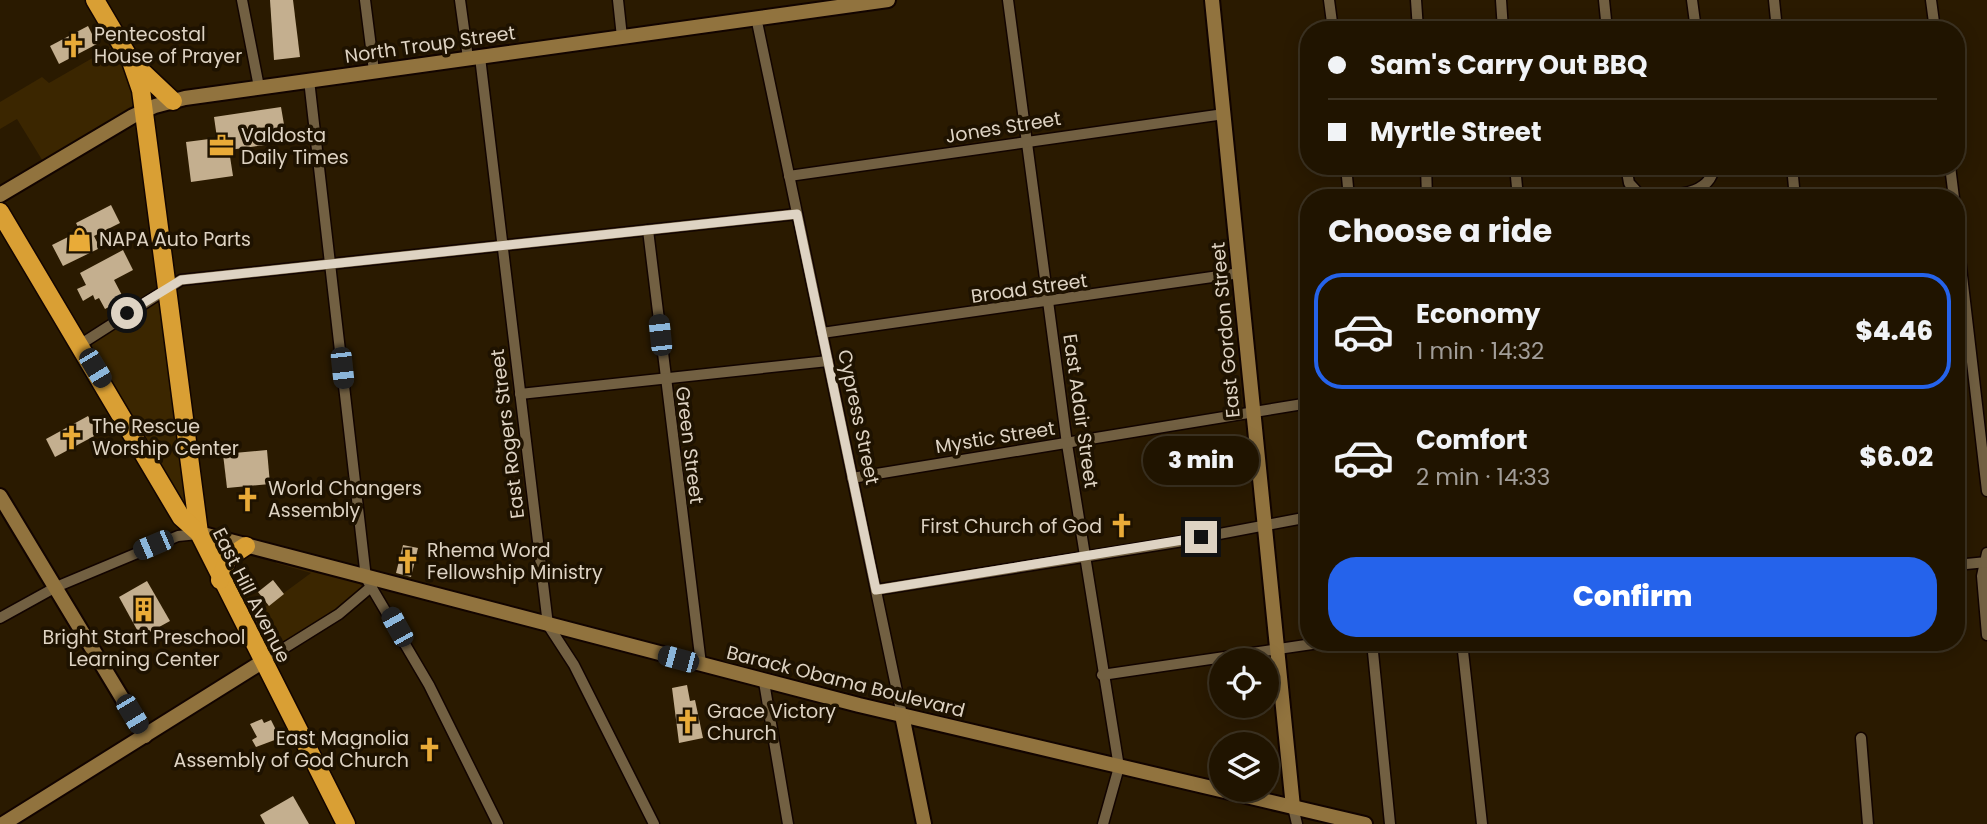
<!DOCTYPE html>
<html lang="en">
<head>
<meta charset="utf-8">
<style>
	body { margin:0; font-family:Poppins,sans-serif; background:#281d0a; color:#f1f3f6; height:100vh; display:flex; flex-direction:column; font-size:26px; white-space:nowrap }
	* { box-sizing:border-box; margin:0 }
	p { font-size:23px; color:#a29e99 }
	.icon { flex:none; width:38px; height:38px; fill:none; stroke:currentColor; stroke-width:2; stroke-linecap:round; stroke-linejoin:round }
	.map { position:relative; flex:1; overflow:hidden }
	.details { position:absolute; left:1300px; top:189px; width:665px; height:462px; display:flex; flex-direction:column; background:#201400; border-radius:28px; box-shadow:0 4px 18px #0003,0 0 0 2px #3d3322 }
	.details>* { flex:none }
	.guide { position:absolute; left:1300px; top:21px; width:665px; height:154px; border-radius:28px; box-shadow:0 4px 18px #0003,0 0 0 2px #3d3322; display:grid; align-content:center; height:154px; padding:0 28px; background:#201400 }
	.tools { position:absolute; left:1209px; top:648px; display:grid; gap:14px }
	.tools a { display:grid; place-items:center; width:70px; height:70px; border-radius:50%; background:#201400; box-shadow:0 4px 18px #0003,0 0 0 2px #3d3322; font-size:35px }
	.end { position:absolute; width:32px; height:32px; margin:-16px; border:9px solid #ded3c3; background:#111; box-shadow:0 0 0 4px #111 }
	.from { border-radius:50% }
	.bubble { position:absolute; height:49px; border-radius:24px; background:#201400; box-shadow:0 4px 18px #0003,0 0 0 2px #3d3322; font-size:23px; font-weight:800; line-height:49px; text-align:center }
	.car { position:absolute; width:21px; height:42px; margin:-21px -10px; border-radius:9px; box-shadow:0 0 5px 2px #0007; background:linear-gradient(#222 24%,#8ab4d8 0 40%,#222 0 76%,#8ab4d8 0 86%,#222 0) }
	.guide b { display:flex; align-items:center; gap:24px; height:66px; font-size:26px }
	.guide b+b { border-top:2px solid #3d3322 }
	.guide i { width:18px; height:18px; background:#f1f3f6 }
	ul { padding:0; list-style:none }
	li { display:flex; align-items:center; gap:21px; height:116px; margin:0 14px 10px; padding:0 14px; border:4px solid transparent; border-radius:28px }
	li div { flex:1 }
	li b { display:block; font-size:26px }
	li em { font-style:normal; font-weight:800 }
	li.selected { border-color:#2563eb }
	li>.icon { width:63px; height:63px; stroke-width:1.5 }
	h2 { padding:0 28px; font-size:32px; line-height:84px }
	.cta { display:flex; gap:14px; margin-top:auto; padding:14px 28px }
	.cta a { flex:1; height:80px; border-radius:28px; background:#2563eb; color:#fff; font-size:28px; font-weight:800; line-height:80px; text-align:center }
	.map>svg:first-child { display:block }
</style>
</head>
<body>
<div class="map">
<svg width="1987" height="824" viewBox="0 0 1987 824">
	<rect width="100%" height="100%" fill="#2a1a00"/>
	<g fill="#3b2600">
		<polygon points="110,48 115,50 134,82 136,107 44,163 17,119 0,129 0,102 42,77 49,83"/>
		<polygon points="158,300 161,301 189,517 91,348 93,341"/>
		<polygon points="275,559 358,580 363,589 357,597 280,646 272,646 266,642 242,594 244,589 258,612 311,573 276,563"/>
	</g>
	<g fill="#c4af8f">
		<polygon points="270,0 293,0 300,57 274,60"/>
		<polygon points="88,26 97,44 59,64 50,46"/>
		<polygon points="281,107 287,142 229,150 233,176 191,182 186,142 217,138 214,117"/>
		<polygon points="111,205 120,223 94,236 100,248 63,266 52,245 80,231 76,223"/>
		<polygon points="123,250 133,270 114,280 124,299 105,309 99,298 95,300 93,295 83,301 77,289 86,285 80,273"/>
		<polygon points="88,416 98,434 55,457 46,439"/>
		<polygon points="267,450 270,484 227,488 223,454"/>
		<polygon points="403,545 418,548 411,577 396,573"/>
		<polygon points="273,580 284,594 269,606 258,592"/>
		<polygon points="147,581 170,621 141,637 119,597"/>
		<polygon points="687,685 690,701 695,700 703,738 679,743 672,688"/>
		<polygon points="262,719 264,723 271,720 280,738 256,747 252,740 257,737 250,724"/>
		<polygon points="293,796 309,824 265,824 260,815"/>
	</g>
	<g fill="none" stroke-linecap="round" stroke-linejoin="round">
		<defs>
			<g id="street">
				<polyline points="242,0 259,87"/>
				<polyline points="365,0 374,71"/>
				<polyline points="460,0 468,58"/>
				<polyline points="618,0 622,37"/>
				<polyline points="1008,0 1067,444 1119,767 1103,824"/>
				<polyline points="1329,0 1333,30"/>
				<polyline points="1416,0 1418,30"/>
				<polyline points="1501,0 1503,30"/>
				<polyline points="1604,0 1607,30"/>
				<polyline points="1692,0 1696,30"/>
				<polyline points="1774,0 1777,30"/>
				<polyline points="1931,0 1935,30"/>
				<polyline points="756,17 902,715"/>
				<polyline points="480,57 548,625 574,665 654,824"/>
				<polyline points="309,80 366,578 429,685 498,824"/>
				<polyline points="1346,166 1349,198"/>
				<polyline points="1426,166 1427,198"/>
				<polyline points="1515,166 1518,198"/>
				<path d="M1626 166 1629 183 1640 195C1664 195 1711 199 1714 166"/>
				<polyline points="1792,166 1795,198"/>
				<polyline points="1950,166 1954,198"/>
				<polyline points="789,176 1224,114"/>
				<polyline points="1956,224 1987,491"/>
				<polyline points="648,230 701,664"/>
				<polyline points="822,333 1240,273"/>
				<polyline points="81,344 181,280 797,214"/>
				<polyline points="520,394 828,361"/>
				<polyline points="852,478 1309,403"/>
				<polyline points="1987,553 1982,576 1987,635"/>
				<polyline points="1956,565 1987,562"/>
				<polyline points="876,590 1177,542 1309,517"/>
				<polyline points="0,618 56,587 178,536 198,534"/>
				<polyline points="1372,642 1390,824"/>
				<polyline points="1462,642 1482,824"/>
				<polyline points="262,662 339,614 372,586"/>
				<polyline points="1102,675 1326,642"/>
				<polyline points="764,682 788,824"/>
				<polyline points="1861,738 1868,824"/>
				<polyline points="1293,807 1297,824"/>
			</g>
			<g id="secondary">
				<polyline points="1212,0 1293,807"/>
				<polyline points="0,195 133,116 155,106 185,98 888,0"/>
				<polyline points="0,496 145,736"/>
				<polyline points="199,533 859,705 1365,824"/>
				<polyline points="902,715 924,824"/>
				<polyline points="3,824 262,662"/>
			</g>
			<g id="highway">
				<polyline points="95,0 131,61 141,90 199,533"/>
				<polyline points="136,66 173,101"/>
				<polyline points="0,212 181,517 199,533 346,824"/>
				<polyline points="220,580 228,558 246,546"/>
			</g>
		</defs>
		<use href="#street" stroke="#120400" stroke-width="13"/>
		<use href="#secondary" stroke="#120400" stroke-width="18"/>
		<use href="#highway" stroke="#120400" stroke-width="21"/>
		<use href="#street" stroke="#726042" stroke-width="10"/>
		<use href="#secondary" stroke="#91733e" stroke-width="14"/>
		<use href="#highway" stroke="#d99f34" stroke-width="18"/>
	</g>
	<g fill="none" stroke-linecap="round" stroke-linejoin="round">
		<polyline stroke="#ded3c3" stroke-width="9" points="127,313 181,280 797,214 876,590 1201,537"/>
	</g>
	<defs>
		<symbol id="church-bare" viewBox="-9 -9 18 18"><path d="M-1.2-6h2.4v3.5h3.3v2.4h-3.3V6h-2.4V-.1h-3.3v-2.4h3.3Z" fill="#e9ab38" stroke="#1e1200" stroke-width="2.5" paint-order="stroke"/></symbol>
		<symbol id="office-bare" viewBox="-9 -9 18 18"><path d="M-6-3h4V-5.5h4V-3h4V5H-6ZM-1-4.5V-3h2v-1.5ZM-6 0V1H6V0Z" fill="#e9ab38" stroke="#1e1200" stroke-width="2.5" paint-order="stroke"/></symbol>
		<symbol id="shop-bare" viewBox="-9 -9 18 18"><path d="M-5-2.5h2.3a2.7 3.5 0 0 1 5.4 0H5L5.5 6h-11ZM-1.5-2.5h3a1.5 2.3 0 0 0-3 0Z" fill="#e9ab38" stroke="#1e1200" stroke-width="2.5" paint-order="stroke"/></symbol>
		<symbol id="building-bare" viewBox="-9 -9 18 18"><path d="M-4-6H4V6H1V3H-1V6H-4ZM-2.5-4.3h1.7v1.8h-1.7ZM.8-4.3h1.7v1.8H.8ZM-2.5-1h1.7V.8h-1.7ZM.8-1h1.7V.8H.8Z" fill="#e9ab38" stroke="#1e1200" stroke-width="2.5" paint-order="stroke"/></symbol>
	</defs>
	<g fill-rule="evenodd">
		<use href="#church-bare" x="56" y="28" width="35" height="35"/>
		<use href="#office-bare" x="204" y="128" width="35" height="35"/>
		<use href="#shop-bare" x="62" y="222" width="35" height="35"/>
		<use href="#church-bare" x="54" y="420" width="35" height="35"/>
		<use href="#church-bare" x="230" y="482" width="35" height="35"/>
		<use href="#church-bare" x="1104" y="508" width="35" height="35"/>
		<use href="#church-bare" x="390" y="544" width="35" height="35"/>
		<use href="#building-bare" x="126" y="592" width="35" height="35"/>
		<use href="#church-bare" x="670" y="704" width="35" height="35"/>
		<use href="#church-bare" x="412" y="732" width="35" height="35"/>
	</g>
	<g text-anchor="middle" stroke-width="7" stroke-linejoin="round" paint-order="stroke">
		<g font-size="19" fill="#ded3c3" stroke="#1e1200" text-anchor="start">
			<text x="94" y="41">Pentecostal<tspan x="94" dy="22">House of Prayer</tspan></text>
			<text x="241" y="142">Valdosta<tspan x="241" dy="22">Daily Times</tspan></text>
			<text x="99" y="246">NAPA Auto Parts</text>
			<text x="92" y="433">The Rescue<tspan x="92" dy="22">Worship Center</tspan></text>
			<text x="268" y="495">World Changers<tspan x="268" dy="22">Assembly</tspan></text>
			<text x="1102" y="533" text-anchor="end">First Church of God</text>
			<text x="427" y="557">Rhema Word<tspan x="427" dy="22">Fellowship Ministry</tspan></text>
			<text x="144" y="644" text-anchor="middle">Bright Start Preschool<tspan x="144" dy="22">Learning Center</tspan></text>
			<text x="707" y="718">Grace Victory<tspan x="707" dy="22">Church</tspan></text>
			<text x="409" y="745" text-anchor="end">East Magnolia<tspan x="409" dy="22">Assembly of God Church</tspan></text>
		</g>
		<g font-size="19" fill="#ded3c3" stroke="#1e1200">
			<text transform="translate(430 44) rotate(-8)" y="7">North Troup Street</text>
			<text transform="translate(1003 127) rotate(-9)" y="7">Jones Street</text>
			<text transform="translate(1029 288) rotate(-8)" y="7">Broad Street</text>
			<text transform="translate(1225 330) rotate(-95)" y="7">East Gordon Street</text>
			<text transform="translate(1081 411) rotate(82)" y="7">East Adair Street</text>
			<text transform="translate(859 417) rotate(78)" y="7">Cypress Street</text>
			<text transform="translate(507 434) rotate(-97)" y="7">East Rogers Street</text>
			<text transform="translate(995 437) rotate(-9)" y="7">Mystic Street</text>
			<text transform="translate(690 445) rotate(83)" y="7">Green Street</text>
			<text transform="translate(252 595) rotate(63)" y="7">East Hill Avenue</text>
			<text transform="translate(846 681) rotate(14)" y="7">Barack Obama Boulevard</text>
		</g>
	</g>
</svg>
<div class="tools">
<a><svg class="icon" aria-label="locate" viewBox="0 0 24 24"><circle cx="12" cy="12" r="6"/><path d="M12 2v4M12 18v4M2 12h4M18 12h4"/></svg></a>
<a><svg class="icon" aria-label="layers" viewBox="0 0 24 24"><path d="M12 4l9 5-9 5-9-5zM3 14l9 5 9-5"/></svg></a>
</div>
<i class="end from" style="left:127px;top:313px"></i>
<i class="end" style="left:1201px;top:537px"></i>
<div class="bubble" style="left:1143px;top:436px;width:116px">3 min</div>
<i class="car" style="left:660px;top:335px;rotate:354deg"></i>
<i class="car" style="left:95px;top:368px;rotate:149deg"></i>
<i class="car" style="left:342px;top:368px;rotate:174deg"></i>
<i class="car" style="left:153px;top:545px;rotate:247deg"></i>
<i class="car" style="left:397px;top:627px;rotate:331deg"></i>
<i class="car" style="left:678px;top:659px;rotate:285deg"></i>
<i class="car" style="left:132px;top:714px;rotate:149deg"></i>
<div class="guide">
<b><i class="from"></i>Sam's Carry Out BBQ</b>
<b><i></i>Myrtle Street</b>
</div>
<section class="details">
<h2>Choose a ride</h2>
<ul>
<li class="selected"><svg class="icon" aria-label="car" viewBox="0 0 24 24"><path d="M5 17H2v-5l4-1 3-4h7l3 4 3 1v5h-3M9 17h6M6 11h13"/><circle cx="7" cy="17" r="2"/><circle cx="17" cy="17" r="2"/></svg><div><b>Economy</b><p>1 min · 14:32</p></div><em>$4.46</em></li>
<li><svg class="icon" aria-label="car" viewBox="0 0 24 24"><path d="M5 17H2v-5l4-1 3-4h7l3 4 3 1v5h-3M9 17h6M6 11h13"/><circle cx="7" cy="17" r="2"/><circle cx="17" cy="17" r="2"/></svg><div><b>Comfort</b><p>2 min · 14:33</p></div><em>$6.02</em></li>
</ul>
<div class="cta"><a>Confirm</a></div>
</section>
</div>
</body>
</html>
